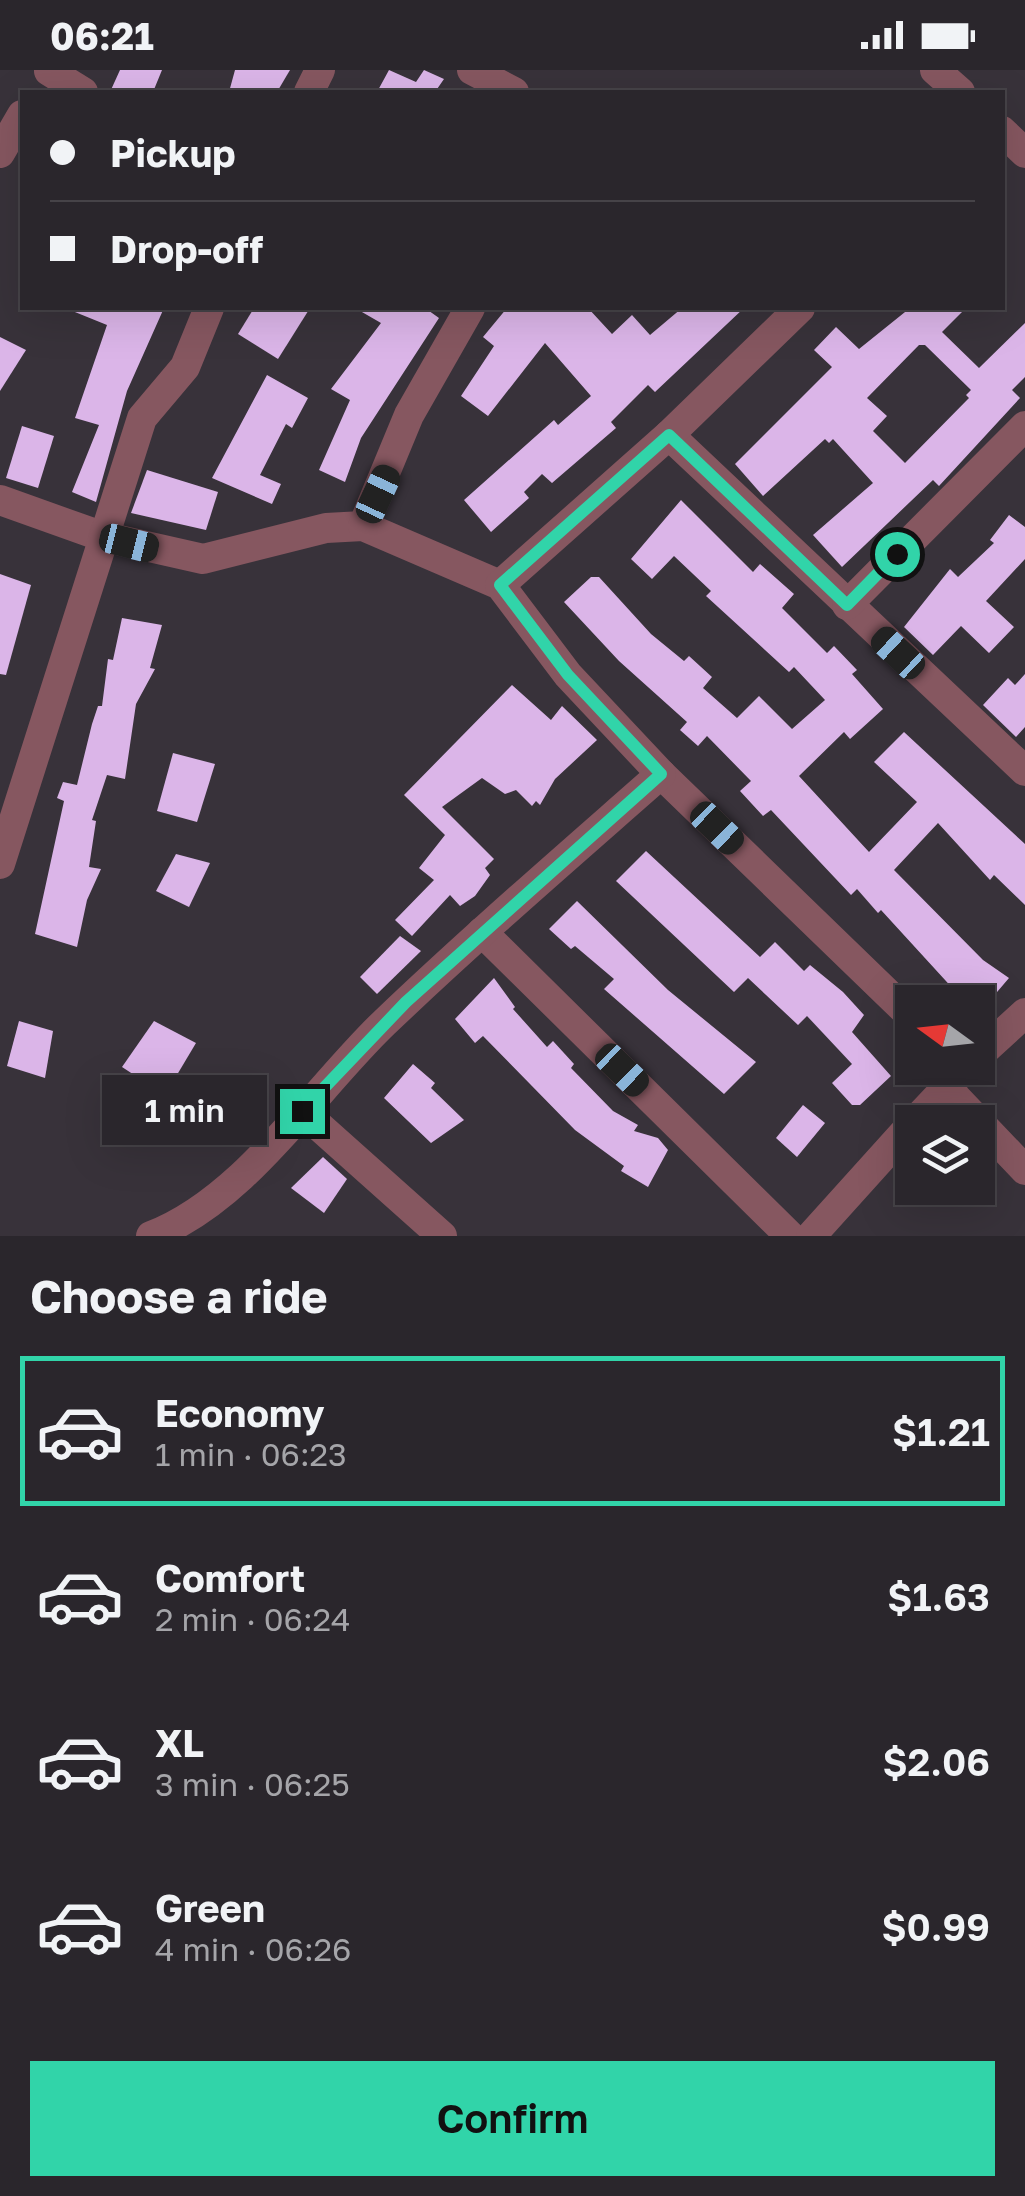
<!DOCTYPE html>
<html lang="en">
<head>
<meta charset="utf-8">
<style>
	body { margin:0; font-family:"Golos Text",sans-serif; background:#363238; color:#f1f3f6; height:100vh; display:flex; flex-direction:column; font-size:38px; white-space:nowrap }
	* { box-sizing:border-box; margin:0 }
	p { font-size:32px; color:#a5a5a9 }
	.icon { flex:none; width:55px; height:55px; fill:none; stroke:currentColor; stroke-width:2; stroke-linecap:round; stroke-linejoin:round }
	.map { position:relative; height:1166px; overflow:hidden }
	.sheet { display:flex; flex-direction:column; background:#2a262c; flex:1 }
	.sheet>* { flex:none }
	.banner { position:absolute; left:20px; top:20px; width:985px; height:220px; border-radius:0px; box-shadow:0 10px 40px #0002,0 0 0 2px #464348; display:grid; align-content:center; height:220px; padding:0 30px; background:#2a262c }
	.needle { width:65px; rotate:285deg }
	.fabs { position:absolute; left:895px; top:915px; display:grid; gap:20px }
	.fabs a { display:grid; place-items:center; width:100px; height:100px; border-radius:0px; background:#2a262c; box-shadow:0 10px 40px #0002,0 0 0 2px #464348; font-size:50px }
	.end { position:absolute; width:45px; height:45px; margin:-22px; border:12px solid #31d4a9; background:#111; box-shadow:0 0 0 5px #111 }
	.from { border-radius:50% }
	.bubble { position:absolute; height:70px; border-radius:0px; background:#2a262c; box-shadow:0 10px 40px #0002,0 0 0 2px #464348; font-size:32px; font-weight:600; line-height:70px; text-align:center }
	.car { position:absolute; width:30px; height:60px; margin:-30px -15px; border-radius:12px; box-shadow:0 0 8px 2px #0007; background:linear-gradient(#222 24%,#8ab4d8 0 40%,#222 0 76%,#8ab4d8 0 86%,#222 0) }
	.banner b { display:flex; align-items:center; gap:35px; height:95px; font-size:38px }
	.banner b+b { border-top:2px solid #464348 }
	.banner i { width:25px; height:25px; background:#f1f3f6 }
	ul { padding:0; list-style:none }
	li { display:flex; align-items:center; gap:30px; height:150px; margin:0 20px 15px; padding:0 10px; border:5px solid transparent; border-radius:0px }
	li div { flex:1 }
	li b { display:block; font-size:38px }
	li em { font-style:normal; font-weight:600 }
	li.on { border-color:#31d4a9 }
	li>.icon { width:90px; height:90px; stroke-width:1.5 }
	h2 { padding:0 30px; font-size:45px; line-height:120px }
	.action { display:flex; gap:20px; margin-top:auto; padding:20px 30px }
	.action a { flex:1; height:115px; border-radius:0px; background:#31d4a9; color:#111; font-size:40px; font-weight:600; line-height:115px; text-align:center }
	.status { display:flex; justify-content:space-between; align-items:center; height:70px; padding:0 50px; background:#2a262c; direction:ltr }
	.status svg { height:28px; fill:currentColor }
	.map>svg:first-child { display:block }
</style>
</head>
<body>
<div class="status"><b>06:21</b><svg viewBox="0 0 49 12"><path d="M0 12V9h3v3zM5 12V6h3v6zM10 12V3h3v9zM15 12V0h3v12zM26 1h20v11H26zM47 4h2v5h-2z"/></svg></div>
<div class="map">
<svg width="1025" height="1166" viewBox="0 0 1025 1166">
	<rect width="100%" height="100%" fill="#38323a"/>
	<g fill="#dbb5e8" fill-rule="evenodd">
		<polygon points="120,0 162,0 153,22 110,22"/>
		<polygon points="235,0 290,0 277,22 229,22"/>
		<polygon points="389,0 416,12 424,0 444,9 435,22 377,22"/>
		<polygon points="65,238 164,238 127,321 96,432 72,422 99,355 75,348 107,255"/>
		<polygon points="254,238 310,238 278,289 238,264"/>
		<polygon points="355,238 425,238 439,248 361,368 345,412 319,400 350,330 331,319 381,253"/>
		<polygon points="507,238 588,238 612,264 632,245 650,265 682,238 744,238 655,322 648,315 611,352 616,358 552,413 542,404 524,422 529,428 491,462 464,430 554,350 558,355 591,326 545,273 488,346 461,326 494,276 483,267"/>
		<path d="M910 238H966L942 262 979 298 1025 253V307L1012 320 1020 328 939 416 933 410 842 497 813 465 873 413 833 369 829 373 825 369 763 426 735 394 832 297 814 280 836 257 859 279ZM919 275H925L971 320 966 325 969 328 905 393 873 361 887 346 867 328Z"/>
		<polygon points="0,267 26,280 0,321"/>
		<polygon points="267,305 308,328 292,358 286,354 260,405 281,414 272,434 212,408"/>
		<polygon points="22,356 54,366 38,418 6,408"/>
		<polygon points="147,400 218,422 206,460 131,443"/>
		<polygon points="681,430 753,502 760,494 794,524 782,538 827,583 834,576 857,600 852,604 883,639 850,669 844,662 799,706 869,782 917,732 874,692 904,662 1025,774 1025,835 994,805 990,810 938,753 894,800 983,890 1009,908 980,942 978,932 969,932 956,922 881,840 878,843 857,819 851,825 771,740 763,746 740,721 751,711 707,666 698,676 680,660 687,652 619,591 564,532 591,507 599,507 651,564 684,591 689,586 712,607 703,618 737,648 759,626 792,659 825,630 794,597 789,602 706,526 711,521 674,486 652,509 631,489"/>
		<polygon points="1009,445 1025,457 1025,489 986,531 1014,557 989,583 961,556 933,585 904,557 950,499 958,507 994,473 990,470"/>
		<polygon points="0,504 31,515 6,605 0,604"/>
		<polygon points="122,548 162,555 150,598 155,599 136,634 125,709 107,705 92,750 96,751 89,797 101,799 87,830 77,877 35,864 64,731 57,728 63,712 77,715 92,654 98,636 102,636 108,589 113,590"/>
		<polygon points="1025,604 1025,657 1016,667 983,635 1008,608 1015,615"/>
		<polygon points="512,615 551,650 562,636 597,670 555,709 540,735 536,731 532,736 516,720 505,724 482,708 442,737 494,789 485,798 490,805 475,826 460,836 450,825 412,866 395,850 434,810 419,798 445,765 404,725"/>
		<polygon points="173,683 215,694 197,752 157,741"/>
		<polygon points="646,781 760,887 775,872 804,901 810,895 843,922 864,945 852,962 891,1006 860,1035 852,1035 832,1013 852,994 807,946 798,955 748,908 734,922 616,811"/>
		<polygon points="176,784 210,793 189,837 156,821"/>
		<polygon points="577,831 668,920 756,992 724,1024 604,919 614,909 575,876 571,879 549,859"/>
		<polygon points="400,866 421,881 377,924 360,907"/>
		<polygon points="494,908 515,937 513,939 547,977 553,971 574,994 571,998 613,1041 638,1055 634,1061 658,1068 668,1080 648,1117 621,1101 624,1096 575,1060 483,966 475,973 455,949"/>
		<polygon points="19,951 53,961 45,1008 7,996"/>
		<polygon points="154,951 196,973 165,1025 122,997"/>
		<polygon points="413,994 435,1013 431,1018 464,1050 431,1073 384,1028"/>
		<polygon points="803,1035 825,1053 797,1087 776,1068"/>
		<polygon points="323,1087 347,1109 324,1143 291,1118"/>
	</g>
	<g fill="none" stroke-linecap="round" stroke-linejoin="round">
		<g stroke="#865760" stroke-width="30">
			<polyline points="472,0 514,22"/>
			<polyline points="935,0 960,22"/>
			<polyline points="49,1 83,22"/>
			<polyline points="309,22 320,0"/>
			<polyline points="1002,61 1025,83"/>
			<polyline points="0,83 22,45"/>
			<polyline points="669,365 1025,701"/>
			<polyline points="0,430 101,466 203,489 326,458 363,456 500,515 568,605 661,704 912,947"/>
			<polyline points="363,456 409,345 470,238"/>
			<polyline points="500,515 669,365 800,238"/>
			<polyline points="847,535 1025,356"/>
			<polyline points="0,794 142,348 185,297 209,238"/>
			<polyline points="482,862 790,1166"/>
			<polyline points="978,986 1025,943"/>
			<polyline points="946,1017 1025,1100"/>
			<polyline points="302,1041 442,1166"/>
			<polyline points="914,1052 965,998"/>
			<path d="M151 1166C245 1130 313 1021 384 953 474 867 568 786 661 704"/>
			<polyline points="811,1166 912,1054"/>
		</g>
	</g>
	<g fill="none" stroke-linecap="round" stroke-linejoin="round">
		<polyline stroke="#31d4a9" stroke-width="12" points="302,1041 406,932 661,704 568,605 500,515 669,365 847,535 897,484"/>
	</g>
</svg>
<div class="fabs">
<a><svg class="needle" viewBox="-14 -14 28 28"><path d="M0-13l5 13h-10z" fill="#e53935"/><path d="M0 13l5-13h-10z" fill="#a5a5a9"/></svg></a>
<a><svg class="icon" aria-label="layers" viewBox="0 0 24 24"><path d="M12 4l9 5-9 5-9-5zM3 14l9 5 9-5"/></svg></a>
</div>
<i class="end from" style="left:897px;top:484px"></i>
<i class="end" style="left:302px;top:1041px"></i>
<div class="bubble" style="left:102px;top:1005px;width:165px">1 min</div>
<i class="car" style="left:378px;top:424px;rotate:25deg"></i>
<i class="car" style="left:129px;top:473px;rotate:104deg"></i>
<i class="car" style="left:898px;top:583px;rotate:313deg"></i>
<i class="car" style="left:717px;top:758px;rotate:134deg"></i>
<i class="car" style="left:622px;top:1000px;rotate:134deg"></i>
<div class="banner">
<b><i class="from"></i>Pickup</b>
<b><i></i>Drop-off</b>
</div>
</div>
<section class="sheet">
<h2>Choose a ride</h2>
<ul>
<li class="on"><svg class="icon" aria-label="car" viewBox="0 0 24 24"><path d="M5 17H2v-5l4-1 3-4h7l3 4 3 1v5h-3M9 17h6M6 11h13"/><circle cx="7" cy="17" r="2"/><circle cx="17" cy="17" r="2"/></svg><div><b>Economy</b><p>1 min · 06:23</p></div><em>$1.21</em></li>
<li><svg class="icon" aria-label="car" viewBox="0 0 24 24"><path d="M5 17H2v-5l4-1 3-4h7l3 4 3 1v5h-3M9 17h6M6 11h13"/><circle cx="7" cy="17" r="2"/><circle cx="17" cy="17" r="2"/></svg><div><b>Comfort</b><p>2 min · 06:24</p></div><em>$1.63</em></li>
<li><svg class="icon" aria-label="car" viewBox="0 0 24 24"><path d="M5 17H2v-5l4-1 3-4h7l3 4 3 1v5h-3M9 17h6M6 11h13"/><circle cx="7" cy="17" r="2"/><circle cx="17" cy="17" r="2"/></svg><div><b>XL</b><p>3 min · 06:25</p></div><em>$2.06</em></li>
<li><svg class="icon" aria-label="car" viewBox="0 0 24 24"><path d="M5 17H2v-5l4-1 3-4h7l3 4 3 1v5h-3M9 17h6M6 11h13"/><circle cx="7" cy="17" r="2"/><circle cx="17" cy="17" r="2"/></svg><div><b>Green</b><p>4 min · 06:26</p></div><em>$0.99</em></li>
</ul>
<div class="action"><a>Confirm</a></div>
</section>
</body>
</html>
